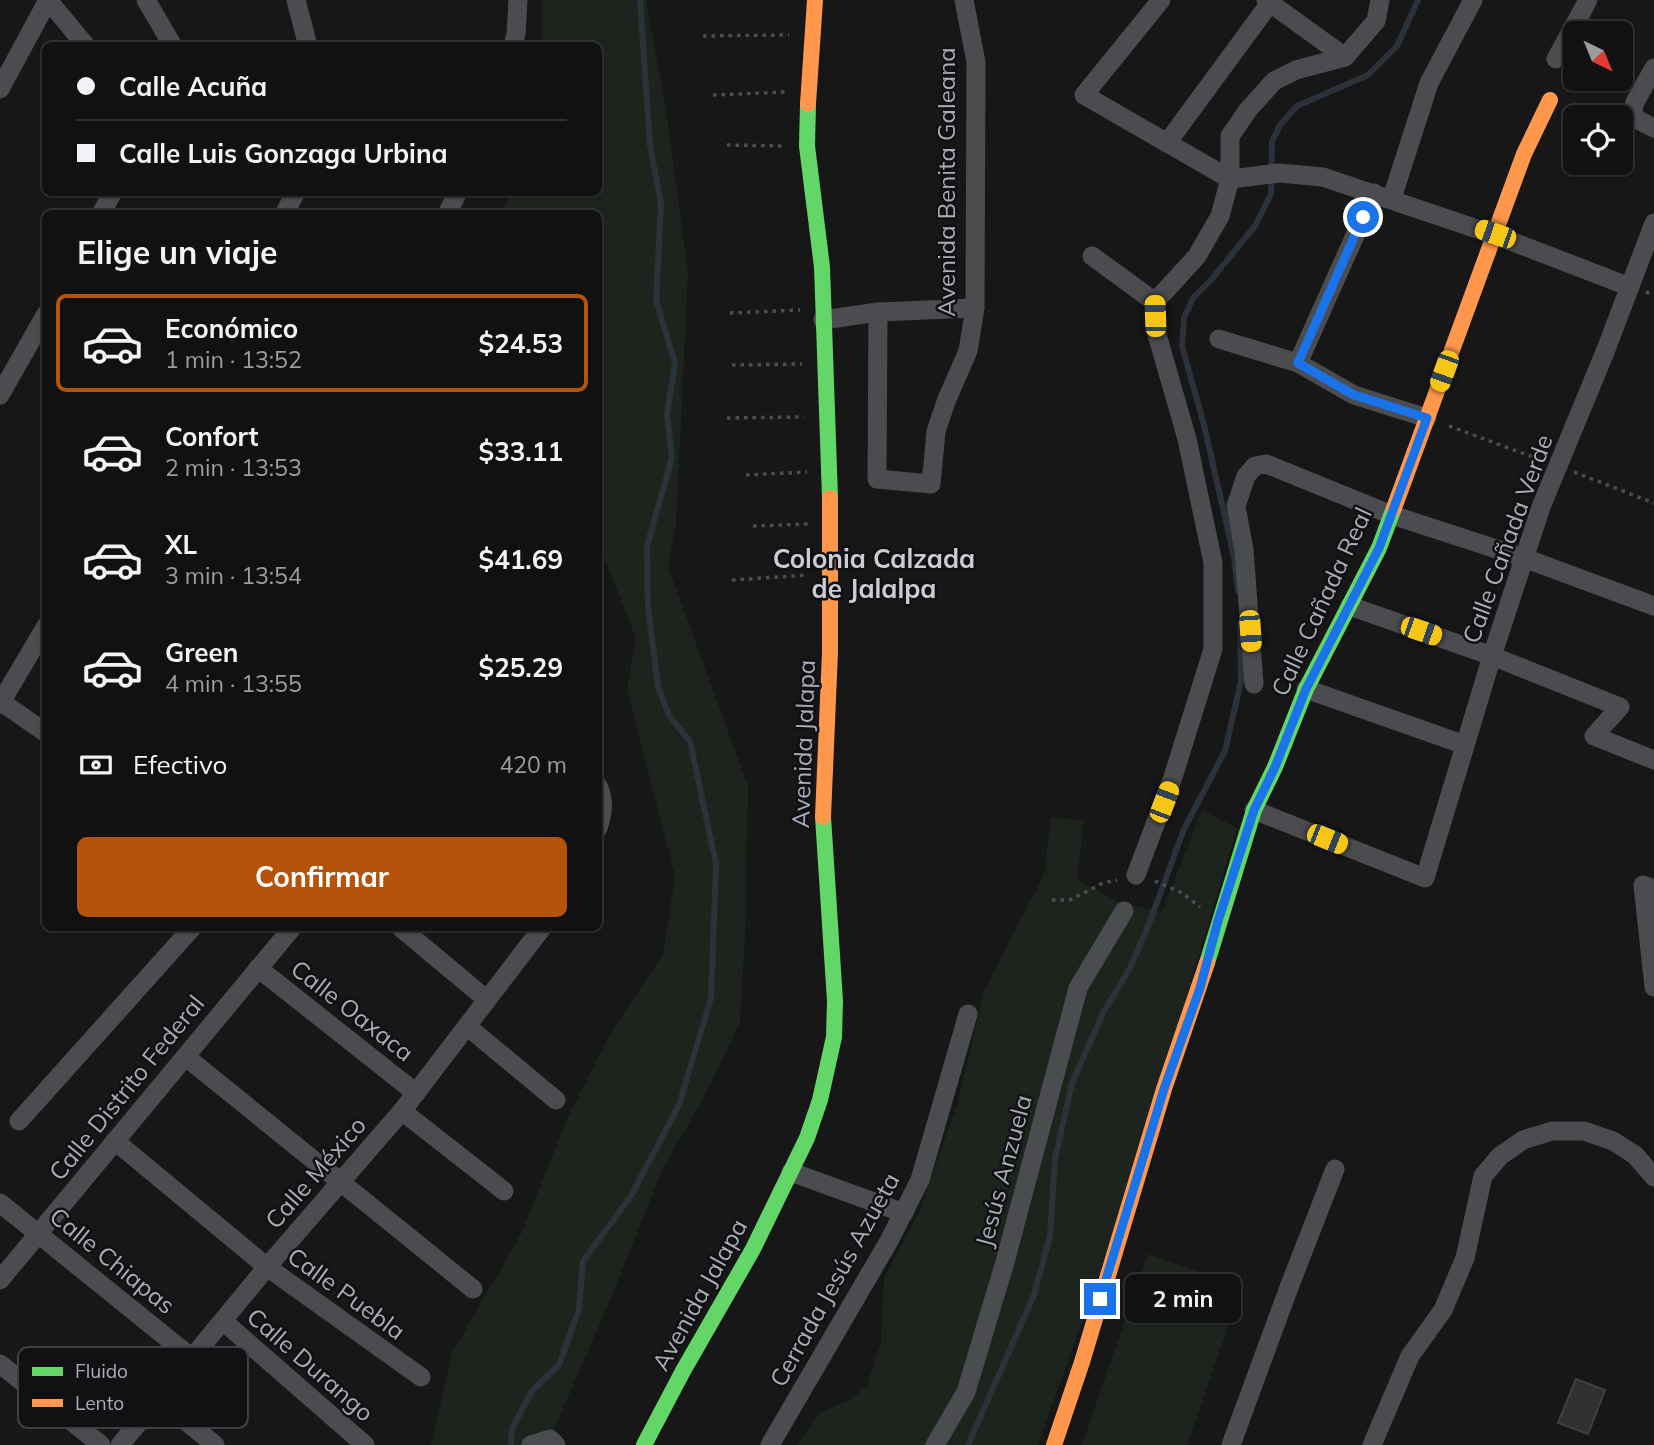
<!DOCTYPE html>
<html lang="es">
<head>
<meta charset="utf-8">
<style>
	body { margin:0; font-family:Mulish,sans-serif; background:#1a1a1a; color:#f1f3f6; height:100vh; display:flex; flex-direction:column; font-size:26px; white-space:nowrap }
	* { box-sizing:border-box; margin:0 }
	p { font-size:23px; color:#9c9d9f }
	.icon { flex:none; width:38px; height:38px; fill:none; stroke:currentColor; stroke-width:2; stroke-linecap:round; stroke-linejoin:round }
	.map { position:relative; flex:1; overflow:hidden }
	.details { position:absolute; left:42px; top:210px; width:560px; height:721px; display:flex; flex-direction:column; background:#111; border-radius:10px; box-shadow:0 2px 5px #0004,0 0 0 2px #303131 }
	.details>* { flex:none }
	.top-card { position:absolute; left:42px; top:42px; width:560px; height:154px; border-radius:10px; box-shadow:0 2px 5px #0004,0 0 0 2px #303131; display:grid; align-content:center; height:154px; padding:0 35px; background:#111 }
	.needle { width:46px; rotate:137deg }
	.tools { position:absolute; left:1563px; top:21px; display:grid; gap:14px }
	.tools a { display:grid; place-items:center; width:70px; height:70px; border-radius:10px; background:#111; box-shadow:0 2px 5px #0004,0 0 0 2px #303131; font-size:35px }
	.end { position:absolute; width:32px; height:32px; margin:-16px; border:9px solid #1a73e8; background:#fff; box-shadow:0 0 0 4px #fff }
	.from { border-radius:50% }
	.bubble { position:absolute; height:49px; border-radius:10px; background:#111; box-shadow:0 2px 5px #0004,0 0 0 2px #303131; font-size:23px; font-weight:700; line-height:49px; text-align:center }
	.car { position:absolute; width:21px; height:42px; margin:-21px -10px; border-radius:9px; box-shadow:0 0 5px 2px #0007; background:linear-gradient(#f5c518 24%,#345 0 40%,#f5c518 0 76%,#345 0 86%,#f5c518 0) }
	.top-card b { display:flex; align-items:center; gap:24px; height:66px; font-size:26px }
	.top-card b+b { border-top:2px solid #303131 }
	.top-card i { width:18px; height:18px; background:#f1f3f6 }
	ul { padding:0; list-style:none }
	li { display:flex; align-items:center; gap:21px; height:98px; margin:0 14px 10px; padding:0 21px; border:4px solid transparent; border-radius:10px }
	li div { flex:1 }
	li b { display:block; font-size:26px }
	li em { font-style:normal; font-weight:700 }
	li.current { border-color:#b45309 }
	li>.icon { width:63px; height:63px; stroke-width:1.5 }
	h2 { padding:0 35px; font-size:32px; line-height:84px }
	.pay { display:flex; align-items:center; gap:18px; height:77px; padding:0 35px; font-size:26px }
	.pay p { margin-inline-start:auto }
	.action { display:flex; gap:14px; margin-top:auto; padding:14px 35px }
	.action a { flex:1; height:80px; border-radius:10px; background:#b45309; color:#fff; font-size:28px; font-weight:700; line-height:80px; text-align:center }
	.map>svg:first-child { display:block }
</style>
</head>
<body>
<div class="map">
<svg width="1654" height="1445" viewBox="0 0 1654 1445">
	<rect width="100%" height="100%" fill="#171717"/>
	<g fill="#1d241e">
		<polygon points="542,0 646,0 666,109 688,273 676,524 668,567 748,786 746,917 740,1021 708,1090 662,1170 610,1300 550,1438 554,1445 431,1445 452,1353 522,1232 568,1117 611,1032 663,954 675,876 627,689 636,638 599,544 598,214 502,213 511,193 598,192 598,46 541,45"/>
		<polygon points="1202,810 1237,828 1129,1190 1038,1445 797,1445 819,1413 852,1399 867,1385 881,1342 884,1278 919,1213 958,1102 984,990 1044,875 1051,817 1084,821 1077,879 1118,902 1162,912"/>
		<polygon points="1148,1254 1242,1286 1187,1445 1082,1445"/>
	</g>
	<g fill="none" stroke-linecap="round" stroke-linejoin="round">
		<g stroke="#2b3239" stroke-width="6">
			<polyline points="1238,591 1234,557 1204,425 1182,346 1184,318 1193,298 1211,280 1255,226 1271,194 1272,142 1280,125 1297,106 1368,75 1397,46 1418,0"/>
			<polyline points="511,1445 512,1428 532,1391 559,1365 579,1309 583,1261 631,1196 679,1105 711,998 716,864 690,741 669,716 658,686 648,607 647,546 672,458 667,414 675,363 656,300 661,204 650,145 640,0"/>
			<polyline points="968,1445 1034,1295 1050,1236 1055,1159 1072,1083 1103,1013 1130,968 1149,924 1184,829 1225,751 1241,681 1240,623"/>
		</g>
	</g>
	<polygon fill="#303031" stroke="#3f4043" stroke-width="2" points="1576,1379 1605,1390 1588,1434 1558,1423"/>
	<g fill="none" stroke-linecap="round" stroke-linejoin="round">
		<g stroke="#4d4e52" stroke-width="3.5" stroke-dasharray="3.5 5" stroke-linecap="butt">
			<polyline points="703,36 789,35"/>
			<polyline points="713,95 785,92"/>
			<polyline points="727,145 784,146"/>
			<polyline points="1646,292 1654,295"/>
			<polyline points="730,313 800,310"/>
			<polyline points="732,365 802,364"/>
			<polyline points="727,418 804,417"/>
			<polyline points="1449,426 1541,460"/>
			<polyline points="1574,472 1654,503"/>
			<polyline points="746,475 807,472"/>
			<polyline points="753,526 808,524"/>
			<polyline points="732,580 808,575"/>
			<polyline points="1155,881 1182,893 1200,907"/>
			<polyline points="1052,900 1070,900 1103,883 1117,880"/>
		</g>
		<g stroke="#4b4c50" stroke-width="19">
			<polyline points="146,0 173,46"/>
			<polyline points="296,0 308,46"/>
			<polyline points="1161,0 1084,95 1230,179 1279,173 1323,177 1495,235 1630,287"/>
			<polyline points="1266,0 1345,57"/>
			<polyline points="513,46 516,34 518,0"/>
			<polyline points="1556,59 1588,0"/>
			<polyline points="1654,68 1635,102 1632,112 1638,120 1654,128"/>
			<polyline points="0,89 48,0 86,46"/>
			<polyline points="1167,143 1270,3"/>
			<polyline points="1392,198 1429,83 1473,0"/>
			<polyline points="101,214 113,192"/>
			<polyline points="284,214 296,192"/>
			<polyline points="447,214 458,192"/>
			<polyline points="1092,256 1155,302"/>
			<polyline points="878,312 877,479 931,484 936,431 947,399 968,351 975,308 976,62 964,0"/>
			<polyline points="823,320 878,312 975,308"/>
			<polyline points="1219,339 1298,363 1354,395 1427,418"/>
			<polyline points="1298,363 1374,193"/>
			<polyline points="0,395 46,314"/>
			<polyline points="1350,606 1492,656 1620,707 1594,736 1654,760"/>
			<polyline points="1254,684 1244,550 1236,506 1246,476 1255,466 1266,464 1392,515 1524,558 1654,606"/>
			<polyline points="1306,689 1465,745"/>
			<polyline points="0,701 46,733"/>
			<polyline points="0,704 46,626"/>
			<path d="M598 786C605 800 603 814 598 828"/>
			<polyline points="1254,810 1425,878 1492,656 1541,507 1605,352 1654,223"/>
			<polyline points="1136,875 1173,777 1213,649 1213,563 1187,439 1156,331 1155,302 1197,256 1220,216 1230,179 1230,136 1248,110 1274,81 1296,70 1345,57 1376,21 1380,0"/>
			<polyline points="1654,889 1643,885 1654,987"/>
			<polyline points="401,928 486,999"/>
			<polyline points="258,968 416,1093"/>
			<polyline points="468,1027 556,1100"/>
			<polyline points="186,1057 473,1289"/>
			<polyline points="402,1111 504,1191"/>
			<polyline points="19,1121 192,928"/>
			<polyline points="115,1141 267,1267 421,1377"/>
			<polyline points="791,1172 904,1213"/>
			<polyline points="0,1203 192,1358"/>
			<polyline points="0,1280 292,928"/>
			<polyline points="223,1321 365,1445"/>
			<polyline points="0,1364 101,1445"/>
			<polyline points="158,1398 215,1445"/>
			<polyline points="120,1445 267,1267 402,1111 542,928"/>
			<polyline points="531,1445 550,1439 556,1445"/>
			<polyline points="770,1445 889,1241 920,1180 968,1014"/>
			<polyline points="935,1445 966,1392 1005,1262 1078,988 1124,911"/>
			<polyline points="1231,1445 1288,1290 1335,1169"/>
			<polyline points="1372,1445 1410,1356 1443,1310 1465,1258 1483,1176 1500,1156 1523,1140 1552,1131 1584,1131 1613,1141 1635,1155 1654,1177"/>
		</g>
		<g stroke="#63d668" stroke-width="16">
			<polyline points="808,104 807,146 822,267 830,498"/>
			<polyline points="1207,963 1254,810 1275,767 1306,689 1379,548 1394,508"/>
			<polyline points="644,1445 683,1371 753,1249 807,1138 820,1100 834,1037 835,1001 823,817"/>
		</g>
		<g stroke="#ff974d" stroke-width="16">
			<polyline points="808,104 815,0"/>
			<polyline points="1394,508 1524,154 1550,100"/>
			<polyline points="823,817 830,652 830,498"/>
			<polyline points="1054,1445 1082,1362 1164,1089 1207,963"/>
		</g>
	</g>
	<g fill="none" stroke-linecap="round" stroke-linejoin="round">
		<polyline stroke="#1a73e8" stroke-width="9" points="1100,1299 1164,1089 1200,988 1218,921 1254,810 1275,767 1306,689 1379,548 1427,418 1354,395 1298,363 1363,217"/>
	</g>
	<g text-anchor="middle" stroke-width="5" stroke-linejoin="round" paint-order="stroke">
		<g font-size="24" fill="#a9adb8" stroke="#111113">
			<text transform="translate(947 182) rotate(-90)" y="8">Avenida Benita Galeana</text>
			<text transform="translate(1508 539) rotate(-70)" y="8">Calle Cañada Verde</text>
			<text transform="translate(1322 602) rotate(-65)" y="8">Calle Cañada Real</text>
			<text transform="translate(804 744) rotate(-88)" y="8">Avenida Jalapa</text>
			<text transform="translate(352 1011) rotate(38)" y="8">Calle Oaxaca</text>
			<text transform="translate(127 1088) rotate(-51)" y="8">Calle Distrito Federal</text>
			<text transform="translate(1004 1171) rotate(-75)" y="8">Jesús Anzuela</text>
			<text transform="translate(316 1173) rotate(-49)" y="8">Calle México</text>
			<text transform="translate(112 1261) rotate(39)" y="8">Calle Chiapas</text>
			<text transform="translate(835 1280) rotate(-61)" y="8">Cerrada Jesús Azueta</text>
			<text transform="translate(346 1294) rotate(36)" y="8">Calle Puebla</text>
			<text transform="translate(700 1295) rotate(-61)" y="8">Avenida Jalapa</text>
			<text transform="translate(310 1365) rotate(41)" y="8">Calle Durango</text>
		</g>
		<g font-size="26" font-weight="bold" fill="#caccd4" stroke="#111113">
			<text x="874" y="568">Colonia Calzada<tspan x="874" dy="30">de Jalalpa</tspan></text>
		</g>
	</g>
	<rect x="18" y="1347" width="230" height="81" rx="10" fill="#111113" stroke="#3f4045" stroke-width="2"/>
	<rect x="32" y="1367" width="31" height="9" fill="#63d668"/>
	<rect x="32" y="1399" width="31" height="8" fill="#ff974d"/>
	<g font-size="19" fill="#a9adb8">
		<text x="75" y="1378">Fluido</text>
		<text x="75" y="1410">Lento</text>
	</g>
</svg>
<div class="tools">
<a><svg class="needle" viewBox="-14 -14 28 28"><path d="M0-13l5 13h-10z" fill="#e53935"/><path d="M0 13l5-13h-10z" fill="#9c9d9f"/></svg></a>
<a><svg class="icon" aria-label="locate" viewBox="0 0 24 24"><circle cx="12" cy="12" r="6"/><path d="M12 2v4M12 18v4M2 12h4M18 12h4"/></svg></a>
</div>
<i class="end from" style="left:1363px;top:217px"></i>
<i class="end" style="left:1100px;top:1299px"></i>
<div class="bubble" style="left:1125px;top:1274px;width:116px">2 min</div>
<i class="car" style="left:1495px;top:234px;rotate:289deg"></i>
<i class="car" style="left:1155px;top:316px;rotate:358deg"></i>
<i class="car" style="left:1444px;top:371px;rotate:200deg"></i>
<i class="car" style="left:1250px;top:631px;rotate:176deg"></i>
<i class="car" style="left:1421px;top:631px;rotate:109deg"></i>
<i class="car" style="left:1164px;top:802px;rotate:21deg"></i>
<i class="car" style="left:1327px;top:839px;rotate:112deg"></i>
<div class="top-card">
<b><i class="from"></i>Calle Acuña</b>
<b><i></i>Calle Luis Gonzaga Urbina</b>
</div>
<section class="details">
<h2>Elige un viaje</h2>
<ul>
<li class="current"><svg class="icon" aria-label="car" viewBox="0 0 24 24"><path d="M5 17H2v-5l4-1 3-4h7l3 4 3 1v5h-3M9 17h6M6 11h13"/><circle cx="7" cy="17" r="2"/><circle cx="17" cy="17" r="2"/></svg><div><b>Económico</b><p>1 min · 13:52</p></div><em>$24.53</em></li>
<li><svg class="icon" aria-label="car" viewBox="0 0 24 24"><path d="M5 17H2v-5l4-1 3-4h7l3 4 3 1v5h-3M9 17h6M6 11h13"/><circle cx="7" cy="17" r="2"/><circle cx="17" cy="17" r="2"/></svg><div><b>Confort</b><p>2 min · 13:53</p></div><em>$33.11</em></li>
<li><svg class="icon" aria-label="car" viewBox="0 0 24 24"><path d="M5 17H2v-5l4-1 3-4h7l3 4 3 1v5h-3M9 17h6M6 11h13"/><circle cx="7" cy="17" r="2"/><circle cx="17" cy="17" r="2"/></svg><div><b>XL</b><p>3 min · 13:54</p></div><em>$41.69</em></li>
<li><svg class="icon" aria-label="car" viewBox="0 0 24 24"><path d="M5 17H2v-5l4-1 3-4h7l3 4 3 1v5h-3M9 17h6M6 11h13"/><circle cx="7" cy="17" r="2"/><circle cx="17" cy="17" r="2"/></svg><div><b>Green</b><p>4 min · 13:55</p></div><em>$25.29</em></li>
</ul>
<div class="pay"><svg class="icon" aria-label="cash" viewBox="0 0 24 24"><path d="M3 7h18v10H3z"/><circle cx="12" cy="12" r="2"/></svg>Efectivo<p>420 m</p></div>
<div class="action"><a>Confirmar</a></div>
</section>
</div>
</body>
</html>
